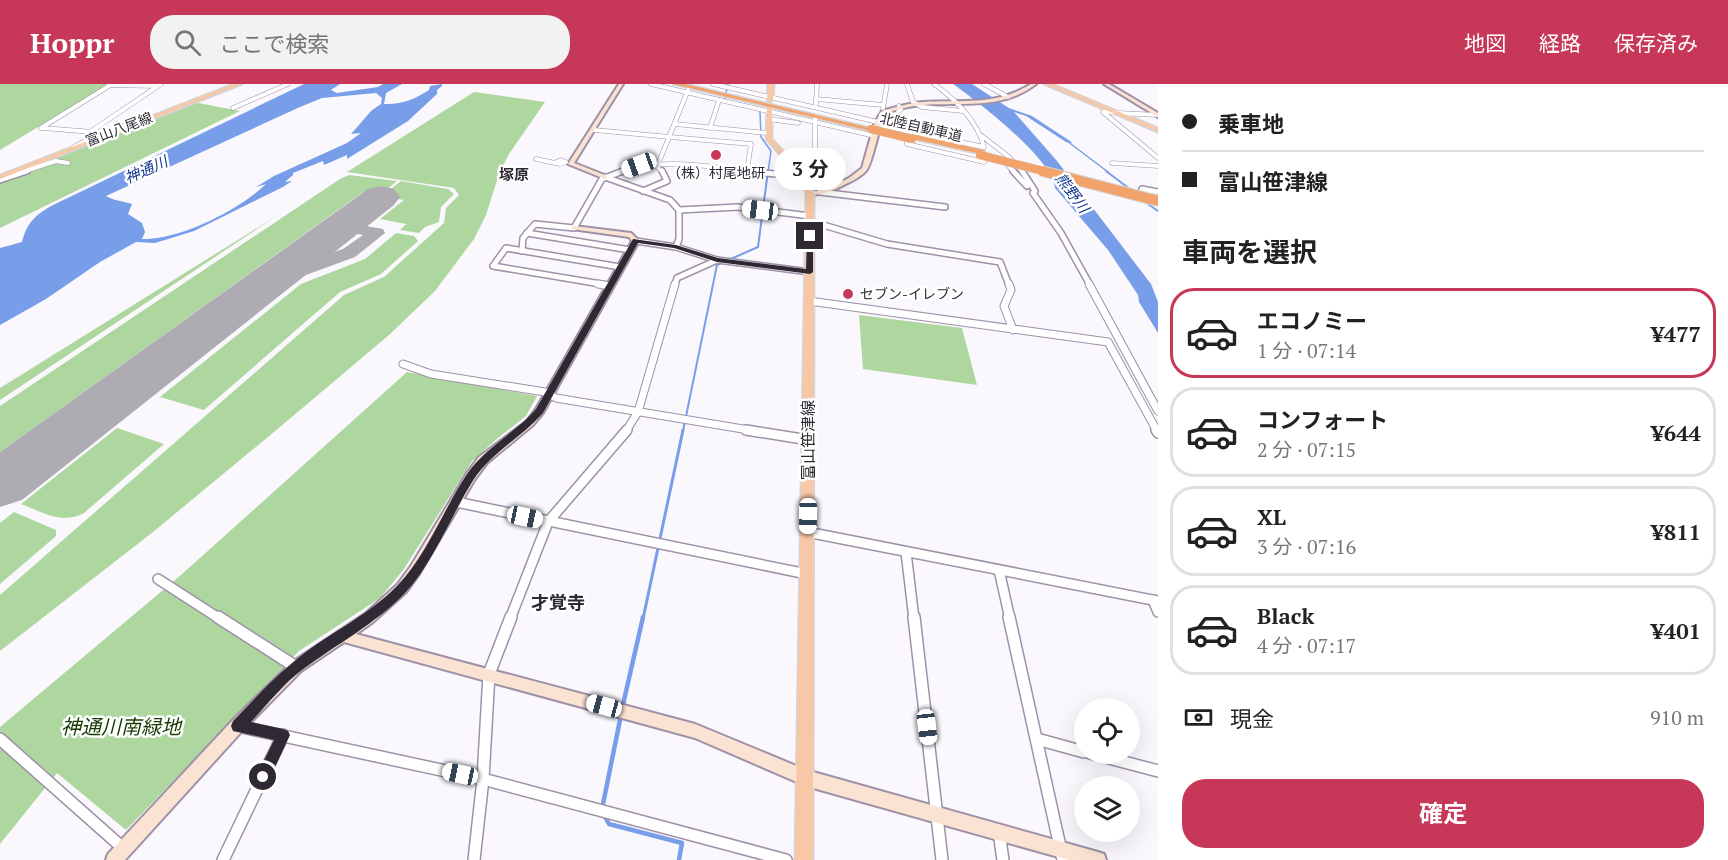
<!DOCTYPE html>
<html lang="ja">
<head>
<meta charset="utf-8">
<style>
	body { margin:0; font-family:"PT Serif","Noto Sans JP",serif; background:#f2f2f2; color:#222; height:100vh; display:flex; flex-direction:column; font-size:22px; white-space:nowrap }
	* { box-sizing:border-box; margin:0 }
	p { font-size:20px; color:#767676 }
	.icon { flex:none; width:33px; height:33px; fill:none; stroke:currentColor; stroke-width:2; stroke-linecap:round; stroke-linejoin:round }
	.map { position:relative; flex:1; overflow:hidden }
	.panel { display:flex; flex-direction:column; background:#fff; width:570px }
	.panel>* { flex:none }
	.hud { display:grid; align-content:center; height:132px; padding:0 24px; background:#fff }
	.fabs { position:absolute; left:1074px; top:614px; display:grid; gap:12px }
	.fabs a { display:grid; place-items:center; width:66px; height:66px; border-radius:50%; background:#fff; box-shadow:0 6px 24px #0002; font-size:30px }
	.end { position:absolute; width:27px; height:27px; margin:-14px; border:8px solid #2e2932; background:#fff; box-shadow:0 0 0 3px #fff }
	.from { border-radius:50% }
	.bubble { position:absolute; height:42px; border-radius:21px; background:#fff; box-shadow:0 6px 24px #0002; font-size:20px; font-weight:700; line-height:42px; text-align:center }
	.car { position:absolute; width:18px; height:36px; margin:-18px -9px; border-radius:8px; box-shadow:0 0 4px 2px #0007; background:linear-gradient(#fff 24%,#345 0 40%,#fff 0 76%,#345 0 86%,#fff 0) }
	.hud b { display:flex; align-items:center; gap:21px; height:57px; font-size:22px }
	.hud b+b { border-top:2px solid #e0e0e0 }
	.hud i { width:15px; height:15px; background:#222 }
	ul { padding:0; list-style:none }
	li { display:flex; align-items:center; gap:18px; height:90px; margin:0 12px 9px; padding:0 12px; border:3px solid #e0e0e0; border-radius:24px }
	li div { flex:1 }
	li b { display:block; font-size:22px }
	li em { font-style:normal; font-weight:700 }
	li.on { border-color:#c73757 }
	li>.icon { width:54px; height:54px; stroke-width:1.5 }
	h2 { padding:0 24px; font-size:27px; line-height:72px }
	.pay { display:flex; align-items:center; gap:15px; height:66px; padding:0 24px; font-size:22px }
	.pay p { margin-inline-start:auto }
	.primary-button { display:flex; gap:12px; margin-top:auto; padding:12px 24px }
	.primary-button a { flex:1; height:69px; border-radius:24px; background:#c73757; color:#fff; font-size:24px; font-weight:700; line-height:69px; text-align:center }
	header { display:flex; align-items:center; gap:36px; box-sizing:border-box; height:84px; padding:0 30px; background:#c73757; color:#fff }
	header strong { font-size:28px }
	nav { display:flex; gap:33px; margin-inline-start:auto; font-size:21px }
	.search { width:420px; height:54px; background:#f2f2f2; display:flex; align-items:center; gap:15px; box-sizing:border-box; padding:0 21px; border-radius:24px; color:#767676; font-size:22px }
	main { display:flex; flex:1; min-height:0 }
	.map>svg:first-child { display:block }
</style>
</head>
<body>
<header>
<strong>Hoppr</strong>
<div class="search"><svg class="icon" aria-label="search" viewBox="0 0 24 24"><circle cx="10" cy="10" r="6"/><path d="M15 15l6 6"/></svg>ここで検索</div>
<nav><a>地図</a><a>経路</a><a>保存済み</a></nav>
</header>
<main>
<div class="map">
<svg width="1158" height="776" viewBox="0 0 1158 776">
	<rect width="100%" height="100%" fill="#faf8fd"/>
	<g fill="#aed69f">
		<polygon points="0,0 109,0 0,66"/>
		<polygon points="474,8 545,18 509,70 499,90 486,131 474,155 435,207 389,251 280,343 153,448 0,567 0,511 344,211 384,193 444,139 446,124 459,111 454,104 347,88"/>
		<polygon points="193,18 240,27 0,144 0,93"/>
		<polygon points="349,91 397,97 380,111 363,108 0,368 0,322 340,95"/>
		<polygon points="401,97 448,105 454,110 441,123 439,138 425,143 419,149 400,146 406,140 380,135 404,116 382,112"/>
		<polygon points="278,131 0,316 0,304"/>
		<polygon points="396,149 414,152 418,157 381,190 340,208 204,326 160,313 301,200 365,175"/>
		<polygon points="859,231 962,244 977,301 863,285"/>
		<polygon points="407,288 537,312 526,332 498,354 472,377 404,485 380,514 299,567 126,746 57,689 0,760 0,643 181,491"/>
		<path d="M117 344 164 360 84 429C62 441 42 428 21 420Z"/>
		<polygon points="14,428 56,446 56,452 0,500 0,439"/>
	</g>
	<g fill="#789eea" fill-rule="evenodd">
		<path d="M304 0H340L331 6 337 9 378 3 383 0H402L386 9 384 20C401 21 415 15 429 6L430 2 442 0V2L437 6V10L408 37 347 75V71L324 81 323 77 293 89V91L285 98 292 97 283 103 194 147 155 159 136 158 100 178 46 215 0 241V164L22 158C27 139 34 132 51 122ZM376 9 382 14 381 20 372 26 351 50 361 49 347 59 274 92 256 103 266 100C239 126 180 156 142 155L145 148 142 139 128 130 132 120C123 117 115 117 106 112L300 23 322 14Z"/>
		<path d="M953 0H972L1009 24 1032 32 1073 59 1066 58 1026 32 1014 28 1057 77 1151 200 1158 218V249L1139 218 1138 211 1108 166 1055 104C1053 75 977 17 953 0Z"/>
	</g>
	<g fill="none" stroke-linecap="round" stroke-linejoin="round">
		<g stroke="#789eea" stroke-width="1.5">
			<polyline points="724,18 728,0"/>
			<polyline points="760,27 761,53 771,67 768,88"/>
			<polyline points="1067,57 1108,88"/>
		</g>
		<g stroke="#789eea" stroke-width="2">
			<polyline points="1106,87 1131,106"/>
			<polyline points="1145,118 1158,127"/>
			<polyline points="683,347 717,181 758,163 768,87"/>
		</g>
		<polyline stroke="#789eea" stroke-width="3" points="643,535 683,346"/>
		<g stroke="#789eea" stroke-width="4.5">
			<polyline points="622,625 643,533"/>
			<polyline points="602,725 621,631"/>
			<polyline points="604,731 609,740 682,759 679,776"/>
		</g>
		<polygon fill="#aeabb2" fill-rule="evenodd" points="342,138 383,145 385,149 355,173 276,202 262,202 260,198 262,194 343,165 363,151 336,146 334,143 336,140"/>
		<polygon fill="#aeabb2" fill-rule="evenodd" points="381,102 394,105 400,113 394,121 22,416 0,423 0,368 368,105"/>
		<defs>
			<g id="street-far4">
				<polyline points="651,0 875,52"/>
				<polyline points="713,0 878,38"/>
				<polyline points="907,0 913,18 922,23 963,27"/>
				<polyline points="984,0 1008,13"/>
				<polyline points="109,1 157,2"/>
				<polyline points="816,15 883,21"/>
				<polyline points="816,20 817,0"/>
				<polyline points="899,22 901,25 898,28 907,60 984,78"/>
				<polyline points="233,24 288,0"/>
				<polyline points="883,24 887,0"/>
				<polyline points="1116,28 1103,28 1158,74"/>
				<polyline points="1118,29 1158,31"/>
				<polyline points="768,35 798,39"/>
				<polyline points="675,40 767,49"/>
				<path d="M878 41 984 63C977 36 956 16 934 0"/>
				<polyline points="41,44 112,0"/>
				<polyline points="43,44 93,48"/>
				<polyline points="710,44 719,16"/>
				<polyline points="594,46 670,53"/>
				<polyline points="90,48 161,0"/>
				<polyline points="982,52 1009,73 1023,88"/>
				<polyline points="670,53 751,60 747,87"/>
				<polyline points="74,63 100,49 137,38"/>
				<polyline points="536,75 560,80 566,78 561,76 556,78"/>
				<polyline points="1003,76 1014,88"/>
				<polyline points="1112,79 1158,82"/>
				<polyline points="22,88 56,77 68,79"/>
				<path d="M619 88C664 72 715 84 762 88"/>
				<polyline points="663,88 657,83 688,6"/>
				<polyline points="810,88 815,87 815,34"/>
			</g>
			<g id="street-far3">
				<path d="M745 87C769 89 793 94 815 87"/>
				<polyline points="1013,87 1027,102"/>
				<polyline points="1022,87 1035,107 1033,109 1061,149 1090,201"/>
				<polyline points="605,93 670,116 679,126 679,155 676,163"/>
				<polyline points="0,96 27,87"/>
				<polyline points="643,107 667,97 662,87"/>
				<polyline points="820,108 945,123"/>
				<polyline points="1153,115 1142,105 1158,108"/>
				<polyline points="679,126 738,123 810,132"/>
				<polyline points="810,137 887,160 1000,178 1009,201"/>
				<polyline points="527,149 630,166"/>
				<polyline points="636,157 676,163 717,176 810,188"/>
				<polyline points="522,167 523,154 535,140 574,144 602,95 623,87"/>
				<polyline points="607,201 493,182 506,164 620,183"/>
				<polyline points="675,201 677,194 717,176"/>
			</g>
			<g id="street-far2">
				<polyline points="598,200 610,202"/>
				<polyline points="1009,200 1011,206 1004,222 1013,246"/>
				<polyline points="1089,200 1158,327"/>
				<polyline points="809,217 1108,258 1157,347"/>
				<polyline points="403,280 431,290 545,308 556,314 755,347"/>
				<polyline points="626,347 638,328 675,200"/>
			</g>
			<g id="street-far1">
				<polyline points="746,346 809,356"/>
				<polyline points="1156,346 1158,349"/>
				<polyline points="456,418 807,490"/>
				<polyline points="807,448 1158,517"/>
				<polyline points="906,468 914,535"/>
				<polyline points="999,486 1010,535"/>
				<polyline points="158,495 220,535"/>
				<polyline points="1153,516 1158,528"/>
				<polyline points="510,535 548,438 627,346"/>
			</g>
			<g id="street">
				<polyline points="218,533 296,583"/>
				<polyline points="914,533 942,776"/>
				<polyline points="1009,533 1063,776"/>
				<polyline points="237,642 483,695 786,776"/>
				<polyline points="0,655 124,765"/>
				<polyline points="1037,655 1084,668"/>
				<polyline points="1090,669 1158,687"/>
				<polyline points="999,748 1003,776"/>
				<polyline points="223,776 283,651"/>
				<polyline points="474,776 483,695 489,590 511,533"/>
			</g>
			<g id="secondary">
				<polygon points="619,0 623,0 574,79 607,92 607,94 605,95 568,80"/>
				<path d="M1031 0H1036C1003 26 962 18 923 21 910 22 898 25 886 29 878 43 873 79 866 87 859 95 847 99 838 104 829 108 816 113 807 109L826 105 849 94 862 84 875 38 882 27C896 23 909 19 923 18 963 15 994 23 1031 0Z"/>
				<polygon points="1104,0 1109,0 1158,29 1158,33"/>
				<polygon points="574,142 631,149 639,157 543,329 533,341 487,379 475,395 419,490 406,508 373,538 356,550 695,640 806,686 1098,768 1104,770 1106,776 1069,776 806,702 695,654 344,558 301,587 242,647 125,776 106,776 108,770 232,637 291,579 365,530 398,500 411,482 467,389 479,373 527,337 536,325 632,157 629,153 572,145 572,143"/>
			</g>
			<g id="primary">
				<polygon points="234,0 242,0 0,95 0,91"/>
				<polygon points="768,0 774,0 773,16 770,18 767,16"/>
				<polygon points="1044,0 1052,0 1158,44 1158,48"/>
				<polygon points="767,23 772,24 772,55 804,90 814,109 813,776 795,776 806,109 799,92 766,55"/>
			</g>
			<g id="highway">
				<polygon points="673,0 685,0 875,45 871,47"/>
				<polygon points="912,50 984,66 985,68 981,70 909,54 908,52"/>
			</g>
		</defs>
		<use href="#street-far4" stroke="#9e91a8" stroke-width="5"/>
		<use href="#street-far3" stroke="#9e91a8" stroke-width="8"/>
		<use href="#street-far2" stroke="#9e91a8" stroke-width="9"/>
		<use href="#street-far1" stroke="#9e91a8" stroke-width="12"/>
		<use href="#street" stroke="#9e91a8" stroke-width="14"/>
		<use href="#secondary" stroke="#9e91a8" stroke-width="4"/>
		<use href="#primary" stroke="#d5d4d6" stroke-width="3"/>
		<use href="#highway" stroke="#d5d4d6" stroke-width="3"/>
		<use href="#street-far4" stroke="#fff" stroke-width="4"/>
		<use href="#street-far3" stroke="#fff" stroke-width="5"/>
		<use href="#street-far2" stroke="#fff" stroke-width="7"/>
		<use href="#street-far1" stroke="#fff" stroke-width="9"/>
		<use href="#street" stroke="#fff" stroke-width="11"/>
		<use href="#secondary" fill="#fbe3d3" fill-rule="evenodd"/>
		<use href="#primary" fill="#f7c7a6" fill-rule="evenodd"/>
		<use href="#highway" fill="#f2a26b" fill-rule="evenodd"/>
		<defs>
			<g id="highway-bridge-far1">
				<polyline points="871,45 912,55"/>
				<polyline points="980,71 1047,88"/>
			</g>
			<polyline id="highway-bridge" points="1042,87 1158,117"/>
		</defs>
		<use href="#highway-bridge-far1" stroke="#d5d4d6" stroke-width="9" stroke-linecap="butt"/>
		<use href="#highway-bridge" stroke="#d5d4d6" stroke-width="12" stroke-linecap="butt"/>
		<use href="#highway-bridge-far1" stroke="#f2a26b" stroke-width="8"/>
		<use href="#highway-bridge" stroke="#f2a26b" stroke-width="10"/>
	</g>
	<path fill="#2e2932" d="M810 150 813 152V188L810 190 717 178 674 164 638 159 543 329C522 353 492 368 474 395 451 431 434 478 405 509 375 540 337 560 302 586 283 600 267 621 251 638L283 645 288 647 290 651 268 698 263 700 258 698 256 693 274 656 233 647 231 642 233 637C252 618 270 597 291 580 324 551 366 534 397 502 427 471 443 426 467 390 485 364 515 349 536 325L633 155 676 161 718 174 806 185 807 152Z"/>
	<g fill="#c73757" stroke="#fff" stroke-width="2">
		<circle cx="716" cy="71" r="6"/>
		<circle cx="848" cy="210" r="6"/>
	</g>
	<g text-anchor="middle" stroke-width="5" stroke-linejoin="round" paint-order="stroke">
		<g font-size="14" fill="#2e2932" stroke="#fff">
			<text transform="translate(921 43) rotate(13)" y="5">北陸自動車道</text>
			<text transform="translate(119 45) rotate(-21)" y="5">富山八尾線</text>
		</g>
		<g font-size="14" fill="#2e2932" stroke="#fff">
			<text x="716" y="94">（株）村尾地研</text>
			<text x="860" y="215" text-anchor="start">セブン-イレブン</text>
		</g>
		<g font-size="15" font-style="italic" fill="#11368d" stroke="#fff">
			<text transform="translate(146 86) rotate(-24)" y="5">神通川</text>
			<text transform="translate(1072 109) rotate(53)" y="5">熊野川</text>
		</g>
		<g font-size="15" font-weight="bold" fill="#2e2932" stroke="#fff">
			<text x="514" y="96">塚原</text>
		</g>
		<g font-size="16" fill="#2e2932" stroke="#fff">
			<text transform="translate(808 356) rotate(-90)" y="6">富山笹津線</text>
		</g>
		<g font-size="18" font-weight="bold" fill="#2e2932" stroke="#fff">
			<text x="558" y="525">才覚寺</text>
		</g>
		<g font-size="20" font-style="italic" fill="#183c05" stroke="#fff">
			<text x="121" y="650">神通川南緑地</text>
		</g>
	</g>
</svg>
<div class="fabs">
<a><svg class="icon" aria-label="locate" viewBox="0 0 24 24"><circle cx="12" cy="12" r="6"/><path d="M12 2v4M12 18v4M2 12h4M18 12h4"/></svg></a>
<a><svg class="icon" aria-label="layers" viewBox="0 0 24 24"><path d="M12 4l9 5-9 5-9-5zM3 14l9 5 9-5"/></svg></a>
</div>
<i class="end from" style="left:263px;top:693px"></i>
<i class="end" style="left:810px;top:152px"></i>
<div class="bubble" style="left:774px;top:64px;width:72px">3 分</div>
<i class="car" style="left:639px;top:81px;rotate:250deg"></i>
<i class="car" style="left:760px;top:126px;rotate:277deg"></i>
<i class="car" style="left:808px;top:432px;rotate:181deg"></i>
<i class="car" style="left:525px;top:433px;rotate:102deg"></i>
<i class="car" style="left:604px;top:622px;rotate:285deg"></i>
<i class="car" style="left:927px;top:643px;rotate:173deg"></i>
<i class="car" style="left:460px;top:690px;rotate:282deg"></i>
</div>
<section class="panel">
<div class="hud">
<b><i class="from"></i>乗車地</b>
<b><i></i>富山笹津線</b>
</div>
<h2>車両を選択</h2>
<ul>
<li class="on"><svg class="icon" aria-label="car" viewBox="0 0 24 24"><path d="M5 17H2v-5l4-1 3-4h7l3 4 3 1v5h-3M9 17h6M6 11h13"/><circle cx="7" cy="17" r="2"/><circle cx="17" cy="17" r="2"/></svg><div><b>エコノミー</b><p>1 分 · 07:14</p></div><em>¥477</em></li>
<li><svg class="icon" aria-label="car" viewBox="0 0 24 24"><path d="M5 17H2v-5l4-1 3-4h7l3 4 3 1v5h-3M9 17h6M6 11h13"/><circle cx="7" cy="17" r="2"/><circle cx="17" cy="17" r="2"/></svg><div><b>コンフォート</b><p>2 分 · 07:15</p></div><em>¥644</em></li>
<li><svg class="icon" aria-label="car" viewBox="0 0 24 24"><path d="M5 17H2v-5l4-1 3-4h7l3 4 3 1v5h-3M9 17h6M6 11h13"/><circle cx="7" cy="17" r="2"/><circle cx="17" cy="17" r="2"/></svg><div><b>XL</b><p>3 分 · 07:16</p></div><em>¥811</em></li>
<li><svg class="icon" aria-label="car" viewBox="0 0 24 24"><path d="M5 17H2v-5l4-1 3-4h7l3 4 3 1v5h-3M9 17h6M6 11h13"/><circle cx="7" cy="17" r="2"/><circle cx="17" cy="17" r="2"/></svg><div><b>Black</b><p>4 分 · 07:17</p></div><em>¥401</em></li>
</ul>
<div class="pay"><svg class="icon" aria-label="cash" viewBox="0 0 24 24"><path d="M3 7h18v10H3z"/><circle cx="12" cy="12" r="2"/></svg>現金<p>910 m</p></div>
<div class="primary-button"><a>確定</a></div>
</section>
</main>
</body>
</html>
